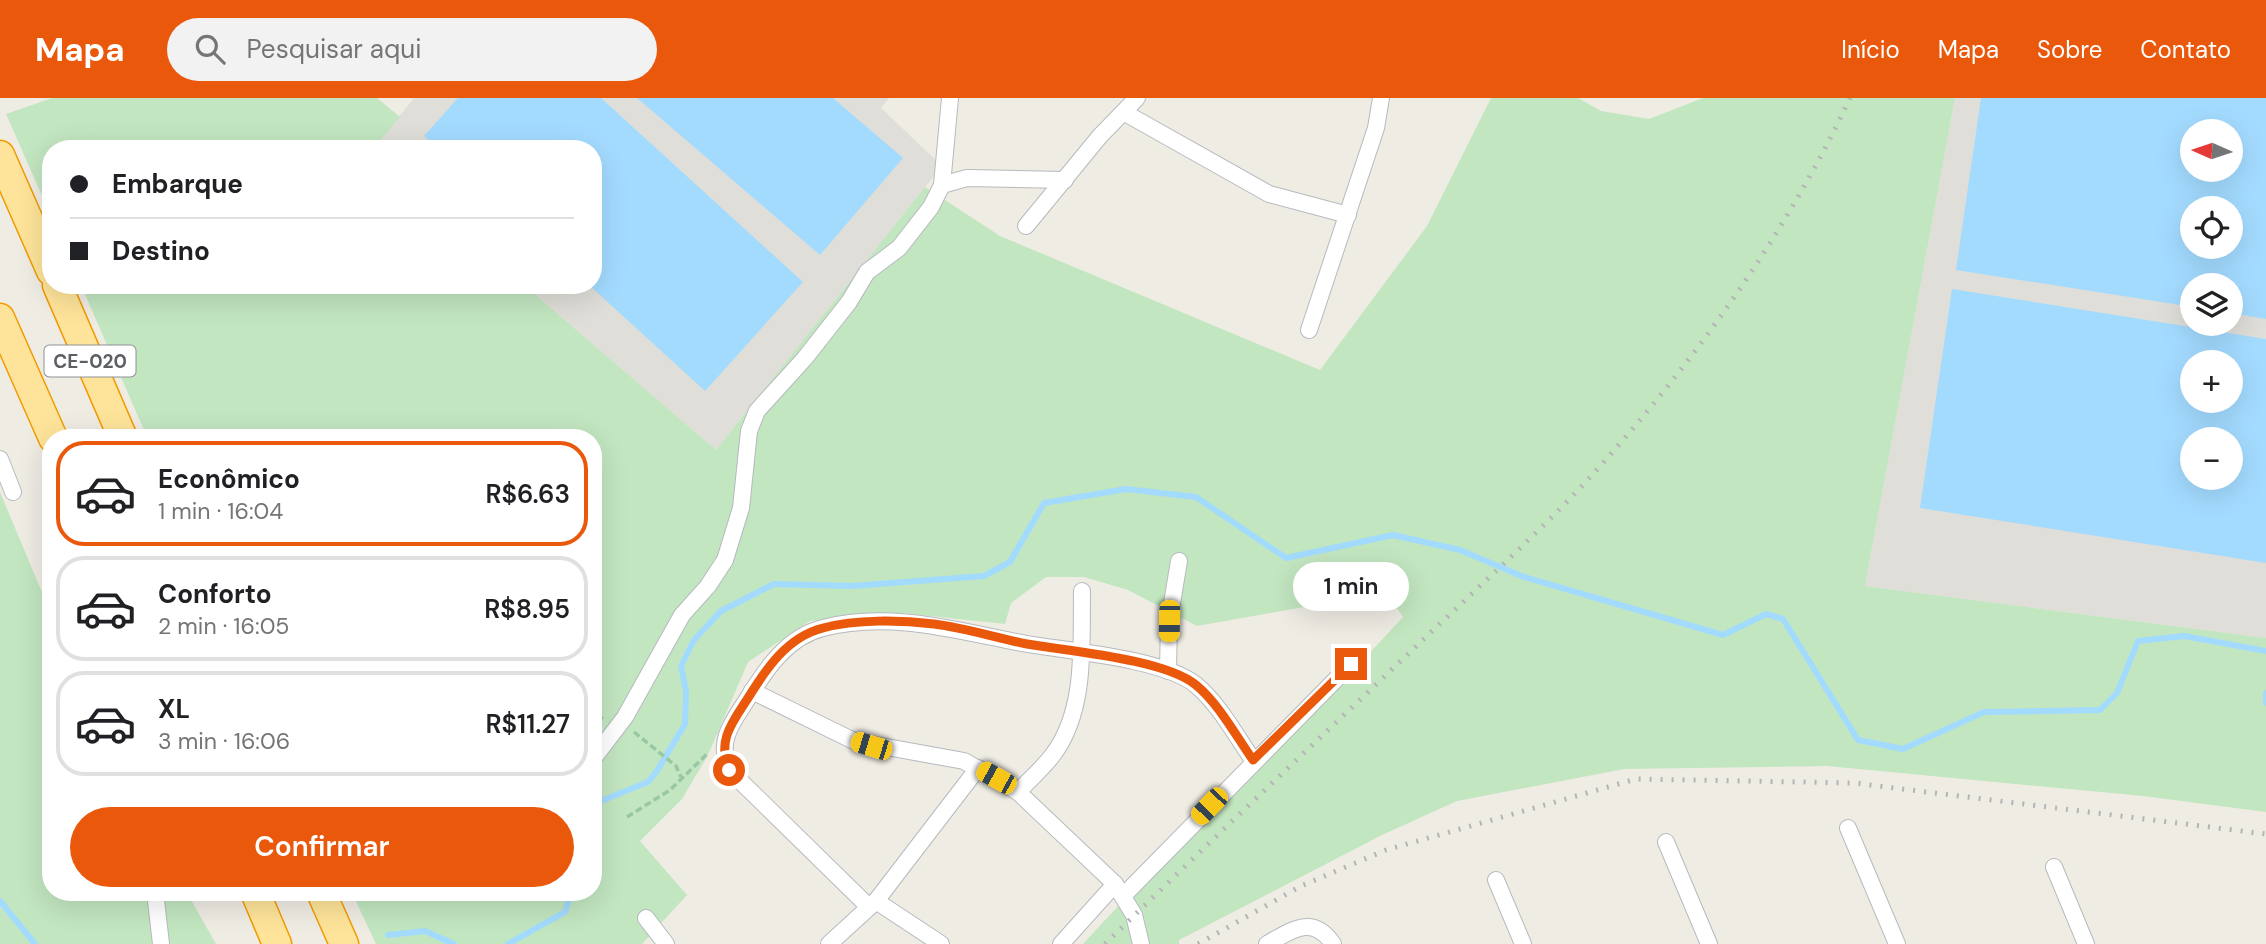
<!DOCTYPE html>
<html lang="pt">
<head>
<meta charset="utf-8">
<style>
	body { margin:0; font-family:"DM Sans",sans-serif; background:#f2f2f2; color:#202124; height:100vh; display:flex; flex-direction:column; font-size:26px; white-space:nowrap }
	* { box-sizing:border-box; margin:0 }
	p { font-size:23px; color:#757577 }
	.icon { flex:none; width:38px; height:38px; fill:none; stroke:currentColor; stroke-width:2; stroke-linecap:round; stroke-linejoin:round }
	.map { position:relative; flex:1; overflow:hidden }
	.sheet { position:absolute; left:42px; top:331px; width:560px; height:472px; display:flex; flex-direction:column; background:#fff; border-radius:28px; box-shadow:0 7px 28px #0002 }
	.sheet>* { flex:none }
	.top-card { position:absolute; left:42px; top:42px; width:560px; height:154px; border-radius:28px; box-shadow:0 7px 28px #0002; display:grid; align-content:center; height:154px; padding:0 28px; background:#fff }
	.needle { width:46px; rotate:273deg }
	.tools { position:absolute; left:2180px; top:21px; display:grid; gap:14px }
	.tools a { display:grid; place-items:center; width:63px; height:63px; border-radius:50%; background:#fff; box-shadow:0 7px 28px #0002; font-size:35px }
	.end { position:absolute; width:32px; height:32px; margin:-16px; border:9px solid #ea580c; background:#fff; box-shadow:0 0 0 4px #fff }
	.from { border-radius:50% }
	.bubble { position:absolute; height:49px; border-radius:24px; background:#fff; box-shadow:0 7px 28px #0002; font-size:23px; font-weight:600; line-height:49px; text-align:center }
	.car { position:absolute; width:21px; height:42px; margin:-21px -10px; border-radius:9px; box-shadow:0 0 5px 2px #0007; background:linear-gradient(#f5c518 24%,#345 0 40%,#f5c518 0 76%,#345 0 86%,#f5c518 0) }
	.top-card b { display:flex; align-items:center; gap:24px; height:66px; font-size:26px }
	.top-card b+b { border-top:2px solid #e0e0e0 }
	.top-card i { width:18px; height:18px; background:#202124 }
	ul { padding:12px 0 0; list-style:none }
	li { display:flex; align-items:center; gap:21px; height:105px; margin:0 14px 10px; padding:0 14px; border:4px solid #e0e0e0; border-radius:28px }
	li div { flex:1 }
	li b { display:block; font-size:26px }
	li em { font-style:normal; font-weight:600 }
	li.selected { border-color:#ea580c }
	li>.icon { width:63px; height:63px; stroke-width:1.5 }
	.action { display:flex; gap:14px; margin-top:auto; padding:14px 28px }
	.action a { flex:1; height:80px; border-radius:42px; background:#ea580c; color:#fff; font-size:28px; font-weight:600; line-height:80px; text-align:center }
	header { display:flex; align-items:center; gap:42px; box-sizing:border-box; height:98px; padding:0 35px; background:#ea580c; color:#fff }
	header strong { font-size:33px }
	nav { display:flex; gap:38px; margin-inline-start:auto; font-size:24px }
	.search { width:490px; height:63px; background:#f2f2f2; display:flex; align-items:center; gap:18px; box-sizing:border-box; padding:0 24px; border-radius:38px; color:#757577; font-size:26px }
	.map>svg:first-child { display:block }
</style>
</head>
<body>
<header>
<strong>Mapa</strong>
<div class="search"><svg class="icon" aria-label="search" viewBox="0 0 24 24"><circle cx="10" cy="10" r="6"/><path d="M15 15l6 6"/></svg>Pesquisar aqui</div>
<nav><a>Início</a><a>Mapa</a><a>Sobre</a><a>Contato</a></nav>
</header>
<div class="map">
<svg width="2266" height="846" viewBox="0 0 2266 846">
	<rect width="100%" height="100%" fill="#efece4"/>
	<g fill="#e0ded8" fill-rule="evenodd">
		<polygon points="414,0 889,0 881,10 942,68 716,352 524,187 593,187 593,51 373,51"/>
		<path d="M1955 0H2266V540L1865 488ZM2193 33H2231V72H2193ZM2193 110H2231V149H2193ZM2193 187H2231V226H2193ZM2193 264H2231V303H2193ZM2193 341H2231V380H2193Z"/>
	</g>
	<g fill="#c2e6c0">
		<polygon points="52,0 377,0 400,19 373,51 51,51 51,118 6,16"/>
		<path d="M1491 0H1578L1601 13 1649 21 1703 0H1955L1865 488 2266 540V714L2143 698 1827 668 1624 671 1457 703 1382 737 1179 842V846H1083C1186 733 1300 632 1403 519L1380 486 1327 505 1197 528 1128 492 1084 479H1046L1011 505 1005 526 903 515 810 523 748 564 708 657 682 701 640 743 687 797 642 846H376L352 795 593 794V340L147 339 81 187H524L716 352 925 89 1000 138 1320 272 1427 128Z"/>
		<polygon points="0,394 51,516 51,794 187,795 216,846 0,846"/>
	</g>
	<g fill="#a3dbff" fill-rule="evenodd">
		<polygon points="458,0 601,0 803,184 705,293 589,187 593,187 593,51 439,51 424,38"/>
		<polygon points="637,0 833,0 903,60 820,157"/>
		<path d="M1981 0H2266V221L2231 215V187H2193V209L1956 172ZM2193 33H2231V72H2193ZM2193 110H2231V149H2193Z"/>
		<path d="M1952 191 2266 241V465L1920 410ZM2193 264H2231V303H2193ZM2193 341H2231V380H2193Z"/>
	</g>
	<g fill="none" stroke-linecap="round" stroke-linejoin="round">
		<g stroke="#a3dbff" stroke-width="6">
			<polyline points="2266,595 2266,605"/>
			<polyline points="593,715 601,703 648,684 657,673 685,626 686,593 681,568 694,542 721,513 774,486 852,488 984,478 1010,464 1044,405 1126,391 1196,399 1286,460 1393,437 1460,452 1524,479 1723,537 1766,516 1783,521 1858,642 1903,651 1984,614 2100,612 2117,595 2138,543 2184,538 2266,553"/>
			<polyline points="0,803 35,846"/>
			<polyline points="388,837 425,833 454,846"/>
			<polyline points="508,846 565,814 571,794"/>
		</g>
		<defs>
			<g id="minor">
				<polyline points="1125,15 1269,96 1348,117"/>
				<polyline points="942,87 967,80 1065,82"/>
				<polyline points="1026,128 1100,38 1137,0"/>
				<polyline points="1309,232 1376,30 1381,0"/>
				<polyline points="0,361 13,394"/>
				<polyline points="1168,573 1169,523 1179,463"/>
				<polyline points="752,593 854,643 964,663 1018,694 1115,786 1134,817 1141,846"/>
				<polyline points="593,661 625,619 682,517 708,488 725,462 741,410 749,333 757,313 805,260 849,204 867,174 899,150 931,109 942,87 950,0"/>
				<path d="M1018 694C1029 682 1042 671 1052 658 1087 613 1081 546 1082 493"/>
				<polyline points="1848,730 1897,846"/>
				<polyline points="1666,744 1709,846"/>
				<polyline points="2054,769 2086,846"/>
				<polyline points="1496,782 1523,846"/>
				<polyline points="155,794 161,846"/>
				<polyline points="1124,797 1351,566"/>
				<polyline points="876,803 941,846"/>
				<path d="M869 809 729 672C717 642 732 625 748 600 766 571 787 539 823 530 891 512 961 534 1027 546 1068 553 1165 561 1196 587 1219 606 1236 638 1253 662"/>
				<polyline points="646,820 666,846"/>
				<polyline points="829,846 876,803 978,670"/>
				<polyline points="1061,846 1115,786"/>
				<path d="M1267 846C1292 832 1313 816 1333 846"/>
			</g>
			<g id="trunk">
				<polyline points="0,57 51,173"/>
				<polyline points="57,187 123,340"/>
				<polyline points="0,220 53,340"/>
				<polyline points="255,794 277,846"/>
				<polyline points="321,794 344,846"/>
			</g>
		</defs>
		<use href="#minor" stroke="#b6babe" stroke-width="18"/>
		<use href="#trunk" stroke="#f29b00" stroke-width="31"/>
		<g stroke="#99c7a4" stroke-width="3.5" stroke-dasharray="7 3.5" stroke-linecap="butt">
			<polyline points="44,360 51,375"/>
			<polyline points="593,614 603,621"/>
			<polyline points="634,634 676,668 681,679"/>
			<polyline points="627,719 670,692 707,656"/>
		</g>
		<use href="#minor" stroke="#fff" stroke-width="16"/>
		<use href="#trunk" stroke="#fee49a" stroke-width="28"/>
		<g stroke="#b3b4b5" stroke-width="5" stroke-dasharray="2 9" stroke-linecap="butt">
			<path d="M1105 846C1204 749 1305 654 1406 558 1464 502 1526 447 1582 388 1688 273 1783 142 1850 0"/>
			<polyline points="1198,846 1301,788 1386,752 1636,681 1854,685 2266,736"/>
		</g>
	</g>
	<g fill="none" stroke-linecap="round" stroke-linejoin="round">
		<path stroke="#ea580c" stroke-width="9" d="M729 672C717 642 732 625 748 600 766 571 787 539 823 530 856 521 900 522 934 526 966 530 996 540 1027 546 1068 553 1165 561 1196 587 1219 606 1236 638 1253 662L1351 566"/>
	</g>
	<g text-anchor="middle" stroke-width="6" stroke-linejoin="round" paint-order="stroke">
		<rect fill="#fff" stroke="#8d9093" stroke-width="2" x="44.5" y="247.5" width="91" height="31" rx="5"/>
		<g font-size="19" font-weight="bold" fill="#5c6065">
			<text x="90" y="270">CE-020</text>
		</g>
	</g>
</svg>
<div class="tools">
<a><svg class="needle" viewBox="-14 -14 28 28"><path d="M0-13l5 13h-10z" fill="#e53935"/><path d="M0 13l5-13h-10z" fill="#757577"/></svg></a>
<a><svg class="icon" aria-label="locate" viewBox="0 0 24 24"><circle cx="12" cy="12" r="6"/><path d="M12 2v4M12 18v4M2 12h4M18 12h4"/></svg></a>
<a><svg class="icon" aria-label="layers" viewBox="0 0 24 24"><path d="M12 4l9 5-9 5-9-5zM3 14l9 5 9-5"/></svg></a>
<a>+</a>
<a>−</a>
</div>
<i class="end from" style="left:729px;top:672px"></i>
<i class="end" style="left:1351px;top:566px"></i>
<div class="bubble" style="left:1293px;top:464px;width:116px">1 min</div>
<i class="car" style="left:1169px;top:523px;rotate:181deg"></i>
<i class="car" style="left:871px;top:648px;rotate:287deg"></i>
<i class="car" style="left:996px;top:680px;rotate:299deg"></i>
<i class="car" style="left:1209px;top:708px;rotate:224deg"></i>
<div class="top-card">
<b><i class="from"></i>Embarque</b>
<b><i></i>Destino</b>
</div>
<section class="sheet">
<ul>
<li class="selected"><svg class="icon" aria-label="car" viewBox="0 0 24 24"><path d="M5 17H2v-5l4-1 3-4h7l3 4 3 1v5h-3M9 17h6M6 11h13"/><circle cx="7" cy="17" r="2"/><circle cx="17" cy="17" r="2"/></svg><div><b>Econômico</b><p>1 min · 16:04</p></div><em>R$6.63</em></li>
<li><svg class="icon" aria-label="car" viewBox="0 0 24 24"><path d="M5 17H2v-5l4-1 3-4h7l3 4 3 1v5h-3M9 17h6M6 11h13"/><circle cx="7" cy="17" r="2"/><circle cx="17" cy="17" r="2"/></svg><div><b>Conforto</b><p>2 min · 16:05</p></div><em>R$8.95</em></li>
<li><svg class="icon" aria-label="car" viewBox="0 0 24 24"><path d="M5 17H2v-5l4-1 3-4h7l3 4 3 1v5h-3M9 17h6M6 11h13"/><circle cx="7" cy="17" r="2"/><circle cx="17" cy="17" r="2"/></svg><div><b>XL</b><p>3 min · 16:06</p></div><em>R$11.27</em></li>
</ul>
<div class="action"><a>Confirmar</a></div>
</section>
</div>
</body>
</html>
